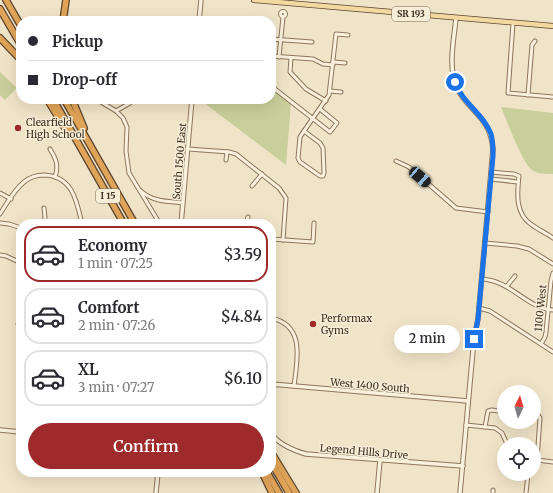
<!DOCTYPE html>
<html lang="en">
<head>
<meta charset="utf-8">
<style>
	body { margin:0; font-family:Merriweather,serif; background:#f7f7f7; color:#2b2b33; height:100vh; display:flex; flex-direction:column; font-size:15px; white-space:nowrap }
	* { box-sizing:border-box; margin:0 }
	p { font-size:13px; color:#7c7c81 }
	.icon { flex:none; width:22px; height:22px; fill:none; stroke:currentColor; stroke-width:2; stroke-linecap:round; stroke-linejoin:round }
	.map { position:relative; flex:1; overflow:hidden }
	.sheet { position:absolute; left:16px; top:219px; width:260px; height:258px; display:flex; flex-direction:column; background:#fff; border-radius:16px; box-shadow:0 4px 16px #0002 }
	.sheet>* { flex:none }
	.hud { position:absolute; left:16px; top:16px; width:260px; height:88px; border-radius:16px; box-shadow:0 4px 16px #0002; display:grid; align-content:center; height:88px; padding:0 12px; background:#fff }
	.needle { width:26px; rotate:5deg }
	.buttons { position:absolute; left:497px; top:385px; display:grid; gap:8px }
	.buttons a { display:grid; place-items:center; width:44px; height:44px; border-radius:50%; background:#fff; box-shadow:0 4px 16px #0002; font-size:20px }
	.end { position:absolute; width:18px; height:18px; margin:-9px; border:5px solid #1a73e8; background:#fff; box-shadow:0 0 0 2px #fff }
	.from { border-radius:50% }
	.bubble { position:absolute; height:28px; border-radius:14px; background:#fff; box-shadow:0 4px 16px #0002; font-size:13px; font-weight:600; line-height:28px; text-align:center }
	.car { position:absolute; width:12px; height:24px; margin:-12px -6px; border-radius:5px; box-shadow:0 0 3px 1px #0007; background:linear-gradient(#222 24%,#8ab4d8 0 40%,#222 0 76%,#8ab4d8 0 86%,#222 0) }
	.hud b { display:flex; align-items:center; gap:14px; height:38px; font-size:15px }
	.hud b+b { border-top:1px solid #e1e1e2 }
	.hud i { width:10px; height:10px; background:#2b2b33 }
	ul { padding:7px 0 0; list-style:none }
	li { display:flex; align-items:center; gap:12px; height:56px; margin:0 8px 6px; padding:0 4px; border:2px solid #e1e1e2; border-radius:16px }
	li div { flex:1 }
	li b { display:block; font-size:15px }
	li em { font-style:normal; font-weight:600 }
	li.active { border-color:#9e2a2b }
	li>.icon { width:36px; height:36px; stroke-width:1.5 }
	.cta { display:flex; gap:8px; margin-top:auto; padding:8px 12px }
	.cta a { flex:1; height:46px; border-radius:24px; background:#9e2a2b; color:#fff; font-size:16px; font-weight:600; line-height:46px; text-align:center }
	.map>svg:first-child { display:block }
</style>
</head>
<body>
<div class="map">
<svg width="553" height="493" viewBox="0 0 553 493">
	<rect width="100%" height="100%" fill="#f0e4c8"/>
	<g fill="#c9cf9b">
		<polygon points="0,72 17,88 5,100 0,95"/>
		<polygon points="271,88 291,103 286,165 199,99 271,99"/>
		<path d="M501 107 553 113V174C547 174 536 174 532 170 522 162 507 121 501 107Z"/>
	</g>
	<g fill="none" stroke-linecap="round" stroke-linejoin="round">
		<defs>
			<g id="minor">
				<circle cx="283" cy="14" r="2.5"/>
				<polyline points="513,23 508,93 553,97"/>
				<polyline points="271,39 312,42"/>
				<polyline points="271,56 313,59 323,64 333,65"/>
				<polyline points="279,57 283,17"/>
				<polyline points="291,58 290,72 306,89 326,101"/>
				<polyline points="333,62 345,63"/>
				<polyline points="271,86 330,132 337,123 320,109"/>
				<polyline points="330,91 341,92"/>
				<polyline points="528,95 532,45 535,41"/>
				<polyline points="96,99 116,111 123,118 127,127 126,151 129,173 160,224"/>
				<polyline points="116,111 130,103 130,99"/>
				<polyline points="304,131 329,95 336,34 348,35"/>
				<polygon points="304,131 320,143 323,148 324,173 323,176 320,176 300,162 298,158 300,137"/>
				<path d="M50 149C56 159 59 165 55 177"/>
				<polyline points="188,149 229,152 236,154 279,188 286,198 283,240"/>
				<polyline points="226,160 227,152"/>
				<polyline points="396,161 409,167 456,208 488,212"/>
				<path d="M491 172 514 174 519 176C517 194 515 214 532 225 539 230 546 233 553 238"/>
				<polyline points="491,179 518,182"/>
				<polyline points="252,186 262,174"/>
				<path d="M141 191C153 202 167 201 183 203"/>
				<polyline points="0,193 11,199"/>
				<path d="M0 214C7 203 14 190 24 182 30 177 37 175 44 175 73 176 77 202 82 224"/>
				<polyline points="0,223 9,224 21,228"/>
				<polyline points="44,224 45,217 44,208"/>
				<polyline points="246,224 248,217"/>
				<polyline points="271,239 313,242 314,223"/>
				<polyline points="485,243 517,246 529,249 553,264"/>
				<polyline points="0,255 6,256 21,263"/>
				<path d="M482 279C512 281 526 308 553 310"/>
				<polyline points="507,286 515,276"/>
				<polyline points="479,308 490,311 553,352"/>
				<path d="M271 318C306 325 297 361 294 386"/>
				<polyline points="18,324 21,324"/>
				<polyline points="541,344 545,337 546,332 551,281 553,273"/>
				<polyline points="534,414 538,415 540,418 537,460"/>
				<polyline points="466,425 495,428 502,433 507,444"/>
				<polyline points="485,427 488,411 492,410 504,412"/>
				<polyline points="534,461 537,460 553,462"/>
				<polyline points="493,493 493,490"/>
				<polyline points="526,493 528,474"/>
			</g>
			<g id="tertiary">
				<path d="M456 18C454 39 448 65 456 86 467 112 490 114 493 149L478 319 474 339 460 493"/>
				<polyline points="199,21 201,0"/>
				<polyline points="181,224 192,99"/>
				<polyline points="271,384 468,401"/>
				<polyline points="0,430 21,432"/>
				<path d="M271 434C280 445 292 450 306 454L463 466"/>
				<polyline points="156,493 158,472"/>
				<polyline points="377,493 380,460"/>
			</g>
			<polyline id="primary" points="254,0 553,26"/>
			<g id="motorway">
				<polyline points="6,0 21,26"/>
				<polyline points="0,9 21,45"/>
				<polyline points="63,21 66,0"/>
				<polyline points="0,38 21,60"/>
				<polyline points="47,99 69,135"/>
				<polyline points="53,99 124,224"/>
				<polyline points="64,99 135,224"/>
				<polyline points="72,99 84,128"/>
				<polyline points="271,452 296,493"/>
				<polyline points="271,462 289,493"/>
				<polyline points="262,472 272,493"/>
				<polyline points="267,472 279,493"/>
			</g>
		</defs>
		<use href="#minor" stroke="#8d765c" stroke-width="5"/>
		<use href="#tertiary" stroke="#8d765c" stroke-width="5.5"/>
		<use href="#primary" stroke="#5b4430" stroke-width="6"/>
		<use href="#motorway" stroke="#5b4430" stroke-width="8"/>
		<use href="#minor" stroke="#faf1dc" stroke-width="3"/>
		<use href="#tertiary" stroke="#faf1dc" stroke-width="3.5"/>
		<use href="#primary" stroke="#f3d9a0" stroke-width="4.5"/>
		<use href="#motorway" stroke="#e0a458" stroke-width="5.5"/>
	</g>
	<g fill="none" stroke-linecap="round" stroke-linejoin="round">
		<path stroke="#1a73e8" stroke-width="5" d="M455 82C462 103 483 113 491 134 493 141 493 149 493 156L478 319 474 339"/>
	</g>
	<g fill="#9e2a2b" stroke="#f7eed8" stroke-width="1.5">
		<circle cx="18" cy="128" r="4"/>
		<circle cx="313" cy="324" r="4"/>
	</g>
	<g text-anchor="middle" stroke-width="3" stroke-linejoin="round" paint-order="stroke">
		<g fill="#f7eed8" stroke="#756857" stroke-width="1">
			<rect x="392" y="7" width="38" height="14" rx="3"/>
			<rect x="96" y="189" width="24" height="14" rx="3"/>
		</g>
		<g font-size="9" font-weight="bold" fill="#3d2e20">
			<text x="411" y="17">SR 193</text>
			<text x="108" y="199">I 15</text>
		</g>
		<g font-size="10" fill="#3d2e20" stroke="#f7eed8" text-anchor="start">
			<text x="26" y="126">Clearfield<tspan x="26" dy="12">High School</tspan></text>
			<text x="321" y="322">Performax<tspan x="321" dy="12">Gyms</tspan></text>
		</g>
		<g font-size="10" fill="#3d2e20" stroke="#f7eed8">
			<text transform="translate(179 161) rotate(-85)" y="4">South 1500 East</text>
			<text transform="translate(540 308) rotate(-84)" y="4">1100 West</text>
			<text transform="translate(370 385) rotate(5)" y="4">West 1400 South</text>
			<text transform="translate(364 451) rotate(5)" y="4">Legend Hills Drive</text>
		</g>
	</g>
</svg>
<div class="buttons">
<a><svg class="needle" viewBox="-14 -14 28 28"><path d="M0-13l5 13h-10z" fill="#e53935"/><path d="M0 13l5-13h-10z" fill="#7c7c81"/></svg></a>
<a><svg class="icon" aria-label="locate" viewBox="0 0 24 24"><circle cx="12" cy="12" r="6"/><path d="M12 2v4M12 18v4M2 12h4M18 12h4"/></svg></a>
</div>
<i class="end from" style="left:455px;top:82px"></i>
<i class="end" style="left:474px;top:339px"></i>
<div class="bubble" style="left:394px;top:325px;width:66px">2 min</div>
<i class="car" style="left:420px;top:177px;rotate:131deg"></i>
<div class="hud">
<b><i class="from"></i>Pickup</b>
<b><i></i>Drop-off</b>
</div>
<section class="sheet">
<ul>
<li class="active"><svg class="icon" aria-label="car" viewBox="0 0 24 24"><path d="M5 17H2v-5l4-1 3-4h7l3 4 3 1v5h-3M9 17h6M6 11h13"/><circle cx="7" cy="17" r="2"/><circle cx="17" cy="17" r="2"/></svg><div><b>Economy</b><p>1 min · 07:25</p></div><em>$3.59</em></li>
<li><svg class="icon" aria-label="car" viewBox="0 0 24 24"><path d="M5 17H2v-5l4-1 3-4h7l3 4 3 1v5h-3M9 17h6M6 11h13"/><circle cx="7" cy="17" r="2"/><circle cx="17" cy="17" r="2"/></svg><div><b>Comfort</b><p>2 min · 07:26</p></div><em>$4.84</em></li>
<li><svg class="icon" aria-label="car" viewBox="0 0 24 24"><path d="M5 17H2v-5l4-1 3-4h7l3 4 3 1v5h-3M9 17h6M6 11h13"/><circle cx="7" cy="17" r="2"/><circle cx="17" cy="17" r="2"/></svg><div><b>XL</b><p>3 min · 07:27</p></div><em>$6.10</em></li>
</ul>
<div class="cta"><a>Confirm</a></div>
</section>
</div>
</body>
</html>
